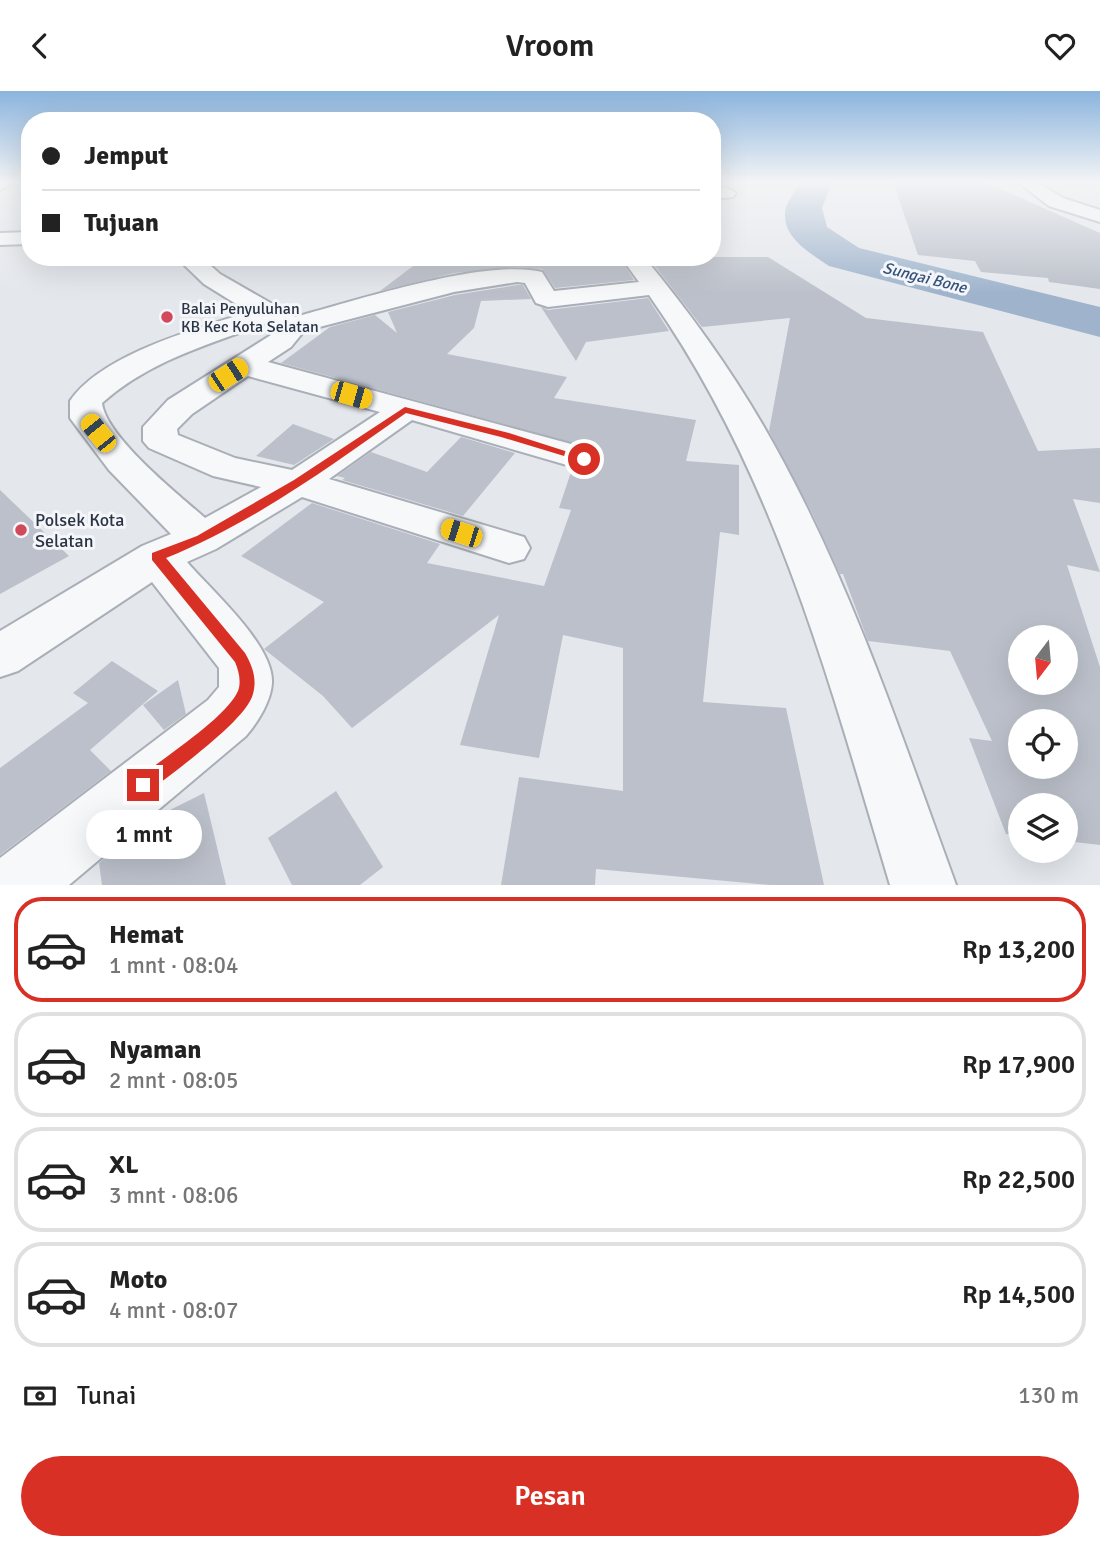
<!DOCTYPE html>
<html lang="id">
<head>
<meta charset="utf-8">
<style>
	body { margin:0; font-family:Signika,sans-serif; background:#f6f6f6; color:#222; height:100vh; display:flex; flex-direction:column; font-size:26px; white-space:nowrap }
	* { box-sizing:border-box; margin:0 }
	p { font-size:23px; color:#767676 }
	.icon { flex:none; width:38px; height:38px; fill:none; stroke:currentColor; stroke-width:2; stroke-linecap:round; stroke-linejoin:round }
	.map { position:relative; height:794px; overflow:hidden }
	.details { display:flex; flex-direction:column; background:#fff; flex:1 }
	.details>* { flex:none }
	.hud { position:absolute; left:21px; top:21px; width:700px; height:154px; border-radius:28px; box-shadow:0 7px 28px #0002; display:grid; align-content:center; height:154px; padding:0 21px; background:#fff }
	.needle { width:46px; rotate:196deg }
	.controls { position:absolute; left:1008px; top:534px; display:grid; gap:14px }
	.controls a { display:grid; place-items:center; width:70px; height:70px; border-radius:50%; background:#fff; box-shadow:0 7px 28px #0002; font-size:35px }
	.end { position:absolute; width:32px; height:32px; margin:-16px; border:9px solid #d93025; background:#fff; box-shadow:0 0 0 4px #fff }
	.from { border-radius:50% }
	.bubble { position:absolute; height:49px; border-radius:24px; background:#fff; box-shadow:0 7px 28px #0002; font-size:23px; font-weight:600; line-height:49px; text-align:center }
	.car { position:absolute; width:21px; height:42px; margin:-21px -10px; border-radius:9px; box-shadow:0 0 5px 2px #0007; background:linear-gradient(#f5c518 24%,#345 0 40%,#f5c518 0 76%,#345 0 86%,#f5c518 0) }
	.hud b { display:flex; align-items:center; gap:24px; height:66px; font-size:26px }
	.hud b+b { border-top:2px solid #e0e0e0 }
	.hud i { width:18px; height:18px; background:#222 }
	ul { padding:12px 0 0; list-style:none }
	li { display:flex; align-items:center; gap:21px; height:105px; margin:0 14px 10px; padding:0 7px; border:4px solid #e0e0e0; border-radius:28px }
	li div { flex:1 }
	li b { display:block; font-size:26px }
	li em { font-style:normal; font-weight:600 }
	li.active { border-color:#d93025 }
	li>.icon { width:63px; height:63px; stroke-width:1.5 }
	.pay { display:flex; align-items:center; gap:18px; height:77px; padding:0 21px; font-size:26px }
	.pay p { margin-inline-start:auto }
	.button { display:flex; gap:14px; margin-top:auto; padding:14px 21px }
	.button a { flex:1; height:80px; border-radius:42px; background:#d93025; color:#fff; font-size:28px; font-weight:600; line-height:80px; text-align:center }
	header { display:flex; justify-content:space-between; align-items:center; height:91px; padding:0 21px; background:#fff; font-size:32px; font-weight:600 }
	.map>svg:first-child { display:block }
</style>
</head>
<body>
<header><svg class="icon" aria-label="back" viewBox="0 0 24 24"><path d="M15 5l-7 7 7 7"/></svg>Vroom<svg class="icon" aria-label="heart" viewBox="0 0 24 24"><path d="M12 20l-8-8c-3-5 5-10 8-4 3-6 11-1 8 4z"/></svg></header>
<div class="map">
<svg width="1100" height="794" viewBox="0 0 1100 794">
	<rect width="100%" height="100%" fill="#e4e7ec"/>
	<g fill="none" stroke-linecap="round" stroke-linejoin="round">
		<path fill="#9fb4cc" fill-rule="evenodd" d="M800 91H832L822 117 827 136 859 157 1100 216V246L829 175C809 161 779 145 786 116 789 108 796 99 800 91Z"/>
	</g>
	<g fill="#bbc0ca" fill-rule="evenodd">
		<polygon points="893,91 985,91 1100,142 1100,198 1049,191 1048,187 981,181 975,170 918,164"/>
		<polygon points="425,166 619,166 634,189 555,197 542,178 517,176 454,182 380,200"/>
		<path d="M648 166H768L866 227 983 241 1038 360 1100 357V412L1073 408 1100 481 1067 474 1100 576V754L1066 750V714H1020V745L1006 743 969 647 992 650 950 560 868 550 843 483H840L812 422 769 340 790 227 702 236ZM1020 546H1066V592H1020ZM1020 630H1066V676H1020Z"/>
		<polygon points="517,194 523,194 531,208 481,210 474,237 447,263 567,286 554,307 696,329 686,370 739,374 739,444 720,441 703,611 786,617 824,794 770,794 596,778 595,794 501,794 519,686 623,700 623,557 563,544 539,667 460,654 499,524 352,637 323,605 264,558 324,511 241,465 312,412 440,453 427,472 544,495 571,419 559,417 572,378 585,382 598,379 604,369 599,359 281,272 330,236 375,224 397,242 388,221 455,204"/>
		<polygon points="648,207 669,240 586,251 576,270 541,216 548,219"/>
		<polygon points="293,333 334,348 294,374 256,365"/>
		<polygon points="461,346 515,362 463,425 342,389 345,387 337,385 371,361 427,381"/>
		<polygon points="0,399 69,465 0,503"/>
		<polygon points="112,570 158,600 90,659 111,680 0,764 0,677 88,612 73,602"/>
		<polygon points="178,589 186,623 164,639 143,614"/>
		<polygon points="336,700 383,776 360,794 292,794 268,747"/>
		<polygon points="204,702 226,794 102,794 99,772 150,729"/>
	</g>
	<g fill="none" stroke-linecap="round" stroke-linejoin="round">
		<defs>
			<g id="minor">
				<polygon points="727,97 736,102 733,106 712,108 712,98"/>
				<polygon points="30,141 30,153 0,154 0,142"/>
				<path d="M176 166H201L220 183 295 226C355 210 485 167 542 181L554 200 639 191 621 166H644C697 230 745 298 784 372 856 506 904 652 956 794H890C829 590 775 383 651 207L649 204 548 216 536 212 525 192 517 191 454 201 304 240 291 256 268 271 597 360 602 368 597 376 584 379 412 329 329 388 524 446 530 457 524 468 509 472 302 406 216 458 187 471C211 499 274 554 272 592 271 610 258 631 246 645L69 794H0V767L208 609 219 596V577L152 491 18 580 0 586V540L142 455 171 443 109 379 70 327V310C102 263 196 238 249 221L204 193ZM267 232 276 239 271 244 168 309 143 336V350L149 357 213 385 261 396 205 427C178 403 106 346 102 312 149 270 209 253 267 232ZM248 285 380 321 292 379 235 367 178 344 177 338 192 323Z"/>
			</g>
			<g id="tertiary">
				<polygon points="0,91 14,91 0,99"/>
				<polygon points="1018,91 1037,91 1063,107 1100,119 1100,131 1049,115"/>
			</g>
		</defs>
		<use href="#minor" stroke="#a9aeb7" stroke-width="4"/>
		<use href="#tertiary" stroke="#a9aeb7" stroke-width="4"/>
		<use href="#minor" fill="#f7f8fa" fill-rule="evenodd"/>
		<use href="#tertiary" fill="#f7f8fa" fill-rule="evenodd"/>
	</g>
	<linearGradient id="sky" x2="0" y2="1"><stop stop-color="#8bb4dd"/><stop offset="0.45" stop-color="#f3f4f6"/><stop offset="1" stop-color="#f3f4f6" stop-opacity="0"/></linearGradient>
	<rect width="1100" height="202" fill="url(#sky)"/>
	<path fill="#d93025" d="M405 316 509 342 590 368 584 371 501 346 406 322C329 376 253 432 166 467L245 562C253 576 257 588 253 603 246 630 173 681 150 700L143 702 137 700 135 694 137 688C162 668 224 628 237 602 242 593 239 580 235 571L152 469V462L197 445 294 389Z"/>
	<g fill="#d1495b" stroke="#f4f6f9" stroke-width="2.5">
		<circle cx="167" cy="226" r="7"/>
		<circle cx="21" cy="439" r="7"/>
	</g>
	<g text-anchor="middle" stroke-width="6" stroke-linejoin="round" paint-order="stroke">
		<g font-size="16" font-style="italic" fill="#34527a" stroke="#f4f6f9">
			<text transform="translate(925 186) rotate(14)" y="6">Sungai Bone</text>
		</g>
		<g font-size="16" fill="#2b3445" stroke="#f4f6f9" text-anchor="start">
			<text x="181" y="223">Balai Penyuluhan<tspan x="181" dy="18">KB Kec Kota Selatan</tspan></text>
		</g>
		<g font-size="18" fill="#2b3445" stroke="#f4f6f9" text-anchor="start">
			<text x="35" y="435">Polsek Kota<tspan x="35" dy="21">Selatan</tspan></text>
		</g>
	</g>
</svg>
<div class="controls">
<a><svg class="needle" viewBox="-14 -14 28 28"><path d="M0-13l5 13h-10z" fill="#e53935"/><path d="M0 13l5-13h-10z" fill="#767676"/></svg></a>
<a><svg class="icon" aria-label="locate" viewBox="0 0 24 24"><circle cx="12" cy="12" r="6"/><path d="M12 2v4M12 18v4M2 12h4M18 12h4"/></svg></a>
<a><svg class="icon" aria-label="layers" viewBox="0 0 24 24"><path d="M12 4l9 5-9 5-9-5zM3 14l9 5 9-5"/></svg></a>
</div>
<i class="end from" style="left:584px;top:368px"></i>
<i class="end" style="left:143px;top:694px"></i>
<div class="bubble" style="left:86px;top:719px;width:116px">1 mnt</div>
<i class="car" style="left:228px;top:284px;rotate:57deg"></i>
<i class="car" style="left:351px;top:304px;rotate:106deg"></i>
<i class="car" style="left:98px;top:342px;rotate:321deg"></i>
<i class="car" style="left:461px;top:442px;rotate:288deg"></i>
<div class="hud">
<b><i class="from"></i>Jemput</b>
<b><i></i>Tujuan</b>
</div>
</div>
<section class="details">
<ul>
<li class="active"><svg class="icon" aria-label="car" viewBox="0 0 24 24"><path d="M5 17H2v-5l4-1 3-4h7l3 4 3 1v5h-3M9 17h6M6 11h13"/><circle cx="7" cy="17" r="2"/><circle cx="17" cy="17" r="2"/></svg><div><b>Hemat</b><p>1 mnt · 08:04</p></div><em>Rp 13,200</em></li>
<li><svg class="icon" aria-label="car" viewBox="0 0 24 24"><path d="M5 17H2v-5l4-1 3-4h7l3 4 3 1v5h-3M9 17h6M6 11h13"/><circle cx="7" cy="17" r="2"/><circle cx="17" cy="17" r="2"/></svg><div><b>Nyaman</b><p>2 mnt · 08:05</p></div><em>Rp 17,900</em></li>
<li><svg class="icon" aria-label="car" viewBox="0 0 24 24"><path d="M5 17H2v-5l4-1 3-4h7l3 4 3 1v5h-3M9 17h6M6 11h13"/><circle cx="7" cy="17" r="2"/><circle cx="17" cy="17" r="2"/></svg><div><b>XL</b><p>3 mnt · 08:06</p></div><em>Rp 22,500</em></li>
<li><svg class="icon" aria-label="car" viewBox="0 0 24 24"><path d="M5 17H2v-5l4-1 3-4h7l3 4 3 1v5h-3M9 17h6M6 11h13"/><circle cx="7" cy="17" r="2"/><circle cx="17" cy="17" r="2"/></svg><div><b>Moto</b><p>4 mnt · 08:07</p></div><em>Rp 14,500</em></li>
</ul>
<div class="pay"><svg class="icon" aria-label="cash" viewBox="0 0 24 24"><path d="M3 7h18v10H3z"/><circle cx="12" cy="12" r="2"/></svg>Tunai<p>130 m</p></div>
<div class="button"><a>Pesan</a></div>
</section>
</body>
</html>
